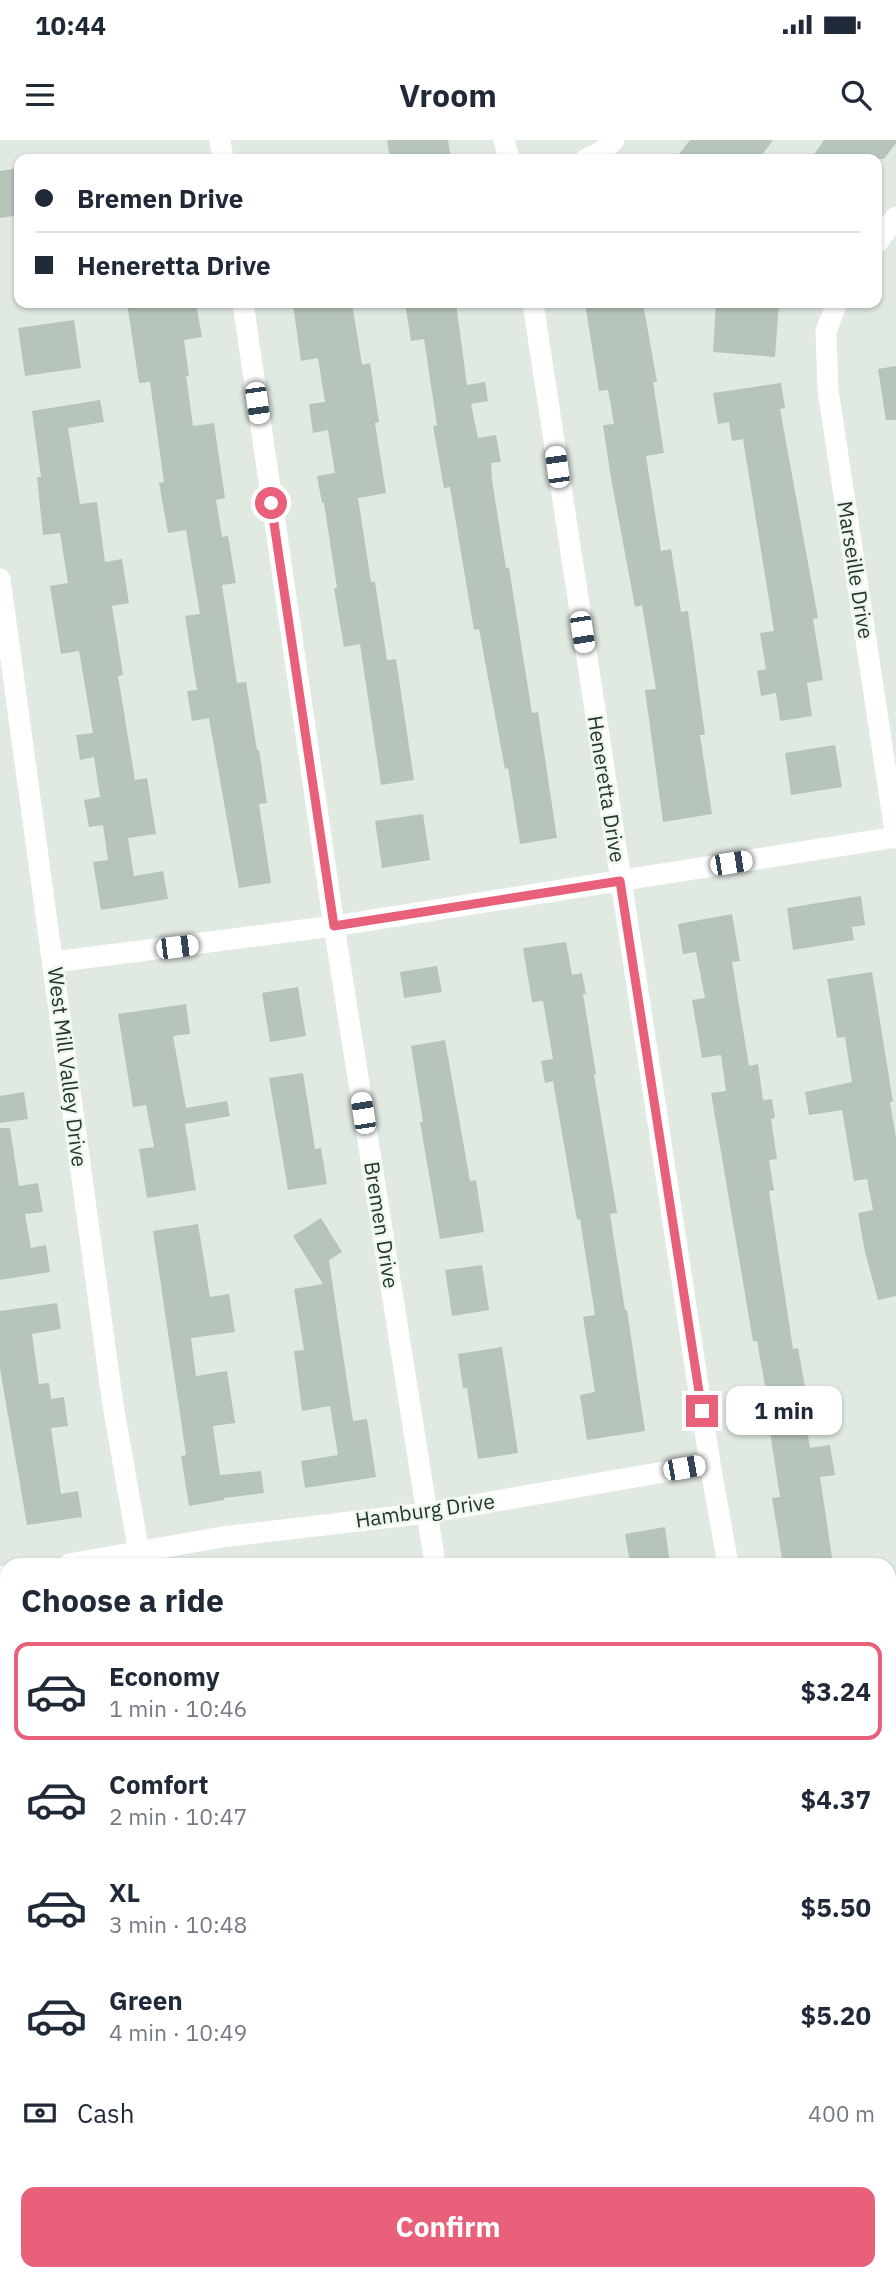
<!DOCTYPE html>
<html lang="en">
<head>
<meta charset="utf-8">
<style>
	body { margin:0; font-family:"IBM Plex Sans",sans-serif; background:#f2f2f3; color:#1f2937; height:100vh; display:flex; flex-direction:column; font-size:26px; white-space:nowrap }
	* { box-sizing:border-box; margin:0 }
	p { font-size:23px; color:#747a83 }
	.icon { flex:none; width:38px; height:38px; fill:none; stroke:currentColor; stroke-width:2; stroke-linecap:round; stroke-linejoin:round }
	.map { position:relative; flex:1; overflow:hidden }
	.details { position:absolute; left:0px; top:1418px; width:896px; height:723px; display:flex; flex-direction:column; background:#fff; border-radius:21px 21px 0 0; box-shadow:0 2px 5px #0004 }
	.details>* { flex:none }
	.top-card { position:absolute; left:14px; top:14px; width:868px; height:154px; border-radius:14px; box-shadow:0 2px 5px #0004; display:grid; align-content:center; height:154px; padding:0 21px; background:#fff }
	.end { position:absolute; width:32px; height:32px; margin:-16px; border:9px solid #e8607a; background:#fff; box-shadow:0 0 0 4px #fff }
	.from { border-radius:50% }
	.bubble { position:absolute; height:49px; border-radius:14px; background:#fff; box-shadow:0 2px 5px #0004; font-size:23px; font-weight:700; line-height:49px; text-align:center }
	.car { position:absolute; width:21px; height:42px; margin:-21px -10px; border-radius:9px; box-shadow:0 0 5px 2px #0007; background:linear-gradient(#fff 24%,#345 0 40%,#fff 0 76%,#345 0 86%,#fff 0) }
	.top-card b { display:flex; align-items:center; gap:24px; height:66px; font-size:26px }
	.top-card b+b { border-top:2px solid #e0e1e3 }
	.top-card i { width:18px; height:18px; background:#1f2937 }
	ul { padding:0; list-style:none }
	li { display:flex; align-items:center; gap:21px; height:98px; margin:0 14px 10px; padding:0 7px; border:4px solid transparent; border-radius:14px }
	li div { flex:1 }
	li b { display:block; font-size:26px }
	li em { font-style:normal; font-weight:700 }
	li.active { border-color:#e8607a }
	li>.icon { width:63px; height:63px; stroke-width:1.5 }
	h2 { padding:0 21px; font-size:32px; line-height:84px }
	.pay { display:flex; align-items:center; gap:18px; height:77px; padding:0 21px; font-size:26px }
	.pay p { margin-inline-start:auto }
	.action { display:flex; gap:14px; margin-top:auto; padding:14px 21px }
	.action a { flex:1; height:80px; border-radius:14px; background:#e8607a; color:#fff; font-size:28px; font-weight:700; line-height:80px; text-align:center }
	.status { display:flex; justify-content:space-between; align-items:center; height:49px; padding:0 35px; background:#fff; direction:ltr }
	.status svg { height:19px; fill:currentColor }
	header { display:flex; justify-content:space-between; align-items:center; height:91px; padding:0 21px; background:#fff; font-size:32px; font-weight:700 }
	.map>svg:first-child { display:block }
</style>
</head>
<body>
<div class="status"><b>10:44</b><svg viewBox="0 0 49 12"><path d="M0 12V9h3v3zM5 12V6h3v6zM10 12V3h3v9zM15 12V0h3v12zM26 1h20v11H26zM47 4h2v5h-2z"/></svg></div>
<header><svg class="icon" aria-label="menu" viewBox="0 0 24 24"><path d="M4 6h16M4 12h16M4 18h16"/></svg>Vroom<svg class="icon" aria-label="search" viewBox="0 0 24 24"><circle cx="10" cy="10" r="6"/><path d="M15 15l6 6"/></svg></header>
<div class="map">
<svg width="896" height="2140" viewBox="0 0 896 2140">
	<rect width="100%" height="100%" fill="#e0eae1"/>
	<polygon fill="#bfdaba" points="412,2133 501,2133 519,2140 413,2140"/>
	<g fill="#b6c4b9">
		<polygon points="387,0 448,0 451,19 390,19"/>
		<polygon points="690,0 773,0 759,19 675,19"/>
		<polygon points="824,0 896,0 896,3 884,19 811,19"/>
		<polygon points="19,28 19,75 0,78 0,31"/>
		<polygon points="127,163 196,163 202,197 184,200 189,236 186,236 193,286 214,283 225,358 216,360 222,397 228,396 236,443 222,445 237,543 246,542 257,610 259,610 267,663 259,664 271,743 239,748 209,578 192,581 187,551 197,550 185,476 200,474 186,390 168,393 159,343 164,342 150,242 139,243"/>
		<polygon points="305,163 352,163 362,225 370,223 379,282 375,283 386,353 358,358 371,442 375,442 387,520 396,519 414,640 381,645 360,504 344,507 334,448 337,448 324,363 322,363 317,336 335,333 328,290 313,293 309,264 325,262 318,218 301,221 293,165"/>
		<polygon points="405,163 456,163 467,245 485,242 488,261 471,264 478,298 496,295 501,322 491,323 492,340 506,428 509,428 532,573 538,572 557,698 520,704 508,628 505,629 479,489 474,490 450,347 444,348 433,286 437,285 424,199 411,201"/>
		<polygon points="585,163 643,163 657,242 653,242 664,313 646,316 661,411 671,409 681,472 688,471 705,595 700,595 712,674 663,682 645,550 656,549 642,465 635,467 611,338 603,285 614,284 608,250 599,251"/>
		<polygon points="716,163 779,163 775,217 713,212"/>
		<polygon points="74,180 81,228 25,236 18,188"/>
		<polygon points="896,226 896,280 886,280 878,229"/>
		<polygon points="781,243 785,268 780,269 818,478 813,479 823,540 807,543 812,576 780,581 776,553 761,556 757,531 766,529 760,493 774,491 743,299 732,301 729,282 718,284 713,253"/>
		<polygon points="100,260 104,282 68,288 80,364 97,362 105,422 122,419 129,463 112,466 123,535 118,536 135,640 147,638 156,694 128,698 134,736 163,731 168,759 101,770 93,722 108,720 103,685 89,687 84,660 100,657 94,617 80,620 76,595 93,593 79,511 61,514 50,446 68,443 60,393 43,395 37,337 41,337 32,271"/>
		<polygon points="835,605 842,647 791,655 785,613"/>
		<polygon points="423,674 430,720 382,728 375,681"/>
		<polygon points="861,756 865,785 852,787 854,800 793,810 787,768"/>
		<polygon points="732,774 740,821 732,822 749,926 758,924 763,960 772,959 775,978 771,979 777,1019 769,1020 774,1050 769,1051 793,1209 798,1208 808,1263 803,1264 810,1308 830,1305 835,1335 820,1337 833,1424 783,1424 772,1358 780,1357 770,1292 773,1291 757,1201 753,1201 711,953 726,951 721,915 702,918 692,860 705,858 696,812 683,814 678,784"/>
		<polygon points="566,802 572,835 582,833 586,854 583,854 596,934 594,935 617,1073 610,1074 625,1170 627,1170 645,1291 587,1300 580,1255 595,1252 583,1177 595,1175 580,1079 577,1080 553,941 545,943 541,921 553,919 543,861 532,862 523,808"/>
		<polygon points="437,826 442,852 404,858 400,832"/>
		<polygon points="872,832 893,962 890,962 896,998 896,1156 878,1160 865,1112 858,1073 873,1070 867,1039 854,1041 842,970 809,975 805,952 852,942 845,897 837,898 827,839"/>
		<polygon points="298,847 306,896 270,902 262,853"/>
		<polygon points="186,864 190,894 173,896 186,968 227,961 230,976 185,984 196,1050 147,1058 139,1009 154,1007 146,965 133,967 118,874"/>
		<polygon points="445,900 470,1041 476,1040 484,1092 440,1099 420,982 423,982 411,906"/>
		<polygon points="303,933 315,1009 321,1008 327,1044 288,1050 269,938"/>
		<polygon points="24,952 28,979 0,983 0,956"/>
		<polygon points="0,988 10,988 19,1046 38,1043 43,1072 25,1074 31,1108 46,1105 50,1132 0,1140"/>
		<polygon points="321,1078 342,1112 329,1120 339,1188 353,1281 367,1279 376,1337 305,1348 301,1321 338,1315 330,1266 302,1271 294,1211 304,1210 294,1149 323,1144 293,1096"/>
		<polygon points="198,1084 210,1157 229,1154 235,1192 191,1198 196,1236 227,1231 235,1283 213,1286 220,1335 261,1331 264,1353 224,1358 224,1360 189,1366 181,1316 186,1315 153,1091"/>
		<polygon points="482,1125 489,1170 452,1176 445,1130"/>
		<polygon points="57,1163 61,1189 32,1194 39,1244 49,1243 51,1259 64,1257 68,1286 51,1288 61,1354 78,1351 82,1377 27,1385 0,1229 0,1171"/>
		<polygon points="502,1207 518,1313 478,1319 467,1248 463,1248 458,1214"/>
		<polygon points="665,1387 670,1424 630,1424 625,1394"/>
	</g>
	<g fill="none" stroke-linecap="round" stroke-linejoin="round">
		<g stroke="#fff" stroke-width="21">
			<polyline points="220,0 223,19"/>
			<polyline points="504,0 509,19"/>
			<polyline points="586,19 601,12 614,0"/>
			<polyline points="877,103 896,77"/>
			<polyline points="243,163 334,786 435,1424"/>
			<polyline points="533,163 710,1324 728,1424"/>
			<polyline points="837,163 826,191 828,250 896,698"/>
			<polyline points="0,439 113,1265 141,1424"/>
			<polyline points="54,822 334,786 896,697"/>
			<polyline points="69,1424 222,1397 427,1373 710,1324"/>
			<polyline points="0,1437 7,1436"/>
			<polyline points="889,2075 896,2074"/>
			<polyline points="262,2133 263,2140"/>
			<polyline points="875,2140 875,2133"/>
		</g>
	</g>
	<g fill="none" stroke-linecap="round" stroke-linejoin="round">
		<polyline stroke="#e8607a" stroke-width="9" points="271,363 334,786 620,741 702,1271"/>
	</g>
	<g text-anchor="middle" stroke-width="5" stroke-linejoin="round" paint-order="stroke">
		<g font-size="21" fill="#223929" stroke="#f0f7f0">
			<text transform="translate(855 430) rotate(81)" y="7">Marseille Drive</text>
			<text transform="translate(606 649) rotate(81)" y="7">Heneretta Drive</text>
			<text transform="translate(67 927) rotate(83)" y="7">West Mill Valley Drive</text>
			<text transform="translate(381 1085) rotate(81)" y="7">Bremen Drive</text>
			<text transform="translate(425 1371) rotate(-8)" y="7">Hamburg Drive</text>
		</g>
	</g>
</svg>
<i class="end from" style="left:271px;top:363px"></i>
<i class="end" style="left:702px;top:1271px"></i>
<div class="bubble" style="left:726px;top:1246px;width:116px">1 min</div>
<i class="car" style="left:257px;top:263px;rotate:172deg"></i>
<i class="car" style="left:557px;top:327px;rotate:352deg"></i>
<i class="car" style="left:582px;top:492px;rotate:171deg"></i>
<i class="car" style="left:731px;top:723px;rotate:81deg"></i>
<i class="car" style="left:177px;top:807px;rotate:83deg"></i>
<i class="car" style="left:363px;top:973px;rotate:351deg"></i>
<i class="car" style="left:684px;top:1328px;rotate:80deg"></i>
<div class="top-card">
<b><i class="from"></i>Bremen Drive</b>
<b><i></i>Heneretta Drive</b>
</div>
<section class="details">
<h2>Choose a ride</h2>
<ul>
<li class="active"><svg class="icon" aria-label="car" viewBox="0 0 24 24"><path d="M5 17H2v-5l4-1 3-4h7l3 4 3 1v5h-3M9 17h6M6 11h13"/><circle cx="7" cy="17" r="2"/><circle cx="17" cy="17" r="2"/></svg><div><b>Economy</b><p>1 min · 10:46</p></div><em>$3.24</em></li>
<li><svg class="icon" aria-label="car" viewBox="0 0 24 24"><path d="M5 17H2v-5l4-1 3-4h7l3 4 3 1v5h-3M9 17h6M6 11h13"/><circle cx="7" cy="17" r="2"/><circle cx="17" cy="17" r="2"/></svg><div><b>Comfort</b><p>2 min · 10:47</p></div><em>$4.37</em></li>
<li><svg class="icon" aria-label="car" viewBox="0 0 24 24"><path d="M5 17H2v-5l4-1 3-4h7l3 4 3 1v5h-3M9 17h6M6 11h13"/><circle cx="7" cy="17" r="2"/><circle cx="17" cy="17" r="2"/></svg><div><b>XL</b><p>3 min · 10:48</p></div><em>$5.50</em></li>
<li><svg class="icon" aria-label="car" viewBox="0 0 24 24"><path d="M5 17H2v-5l4-1 3-4h7l3 4 3 1v5h-3M9 17h6M6 11h13"/><circle cx="7" cy="17" r="2"/><circle cx="17" cy="17" r="2"/></svg><div><b>Green</b><p>4 min · 10:49</p></div><em>$5.20</em></li>
</ul>
<div class="pay"><svg class="icon" aria-label="cash" viewBox="0 0 24 24"><path d="M3 7h18v10H3z"/><circle cx="12" cy="12" r="2"/></svg>Cash<p>400 m</p></div>
<div class="action"><a>Confirm</a></div>
</section>
</div>
</body>
</html>
